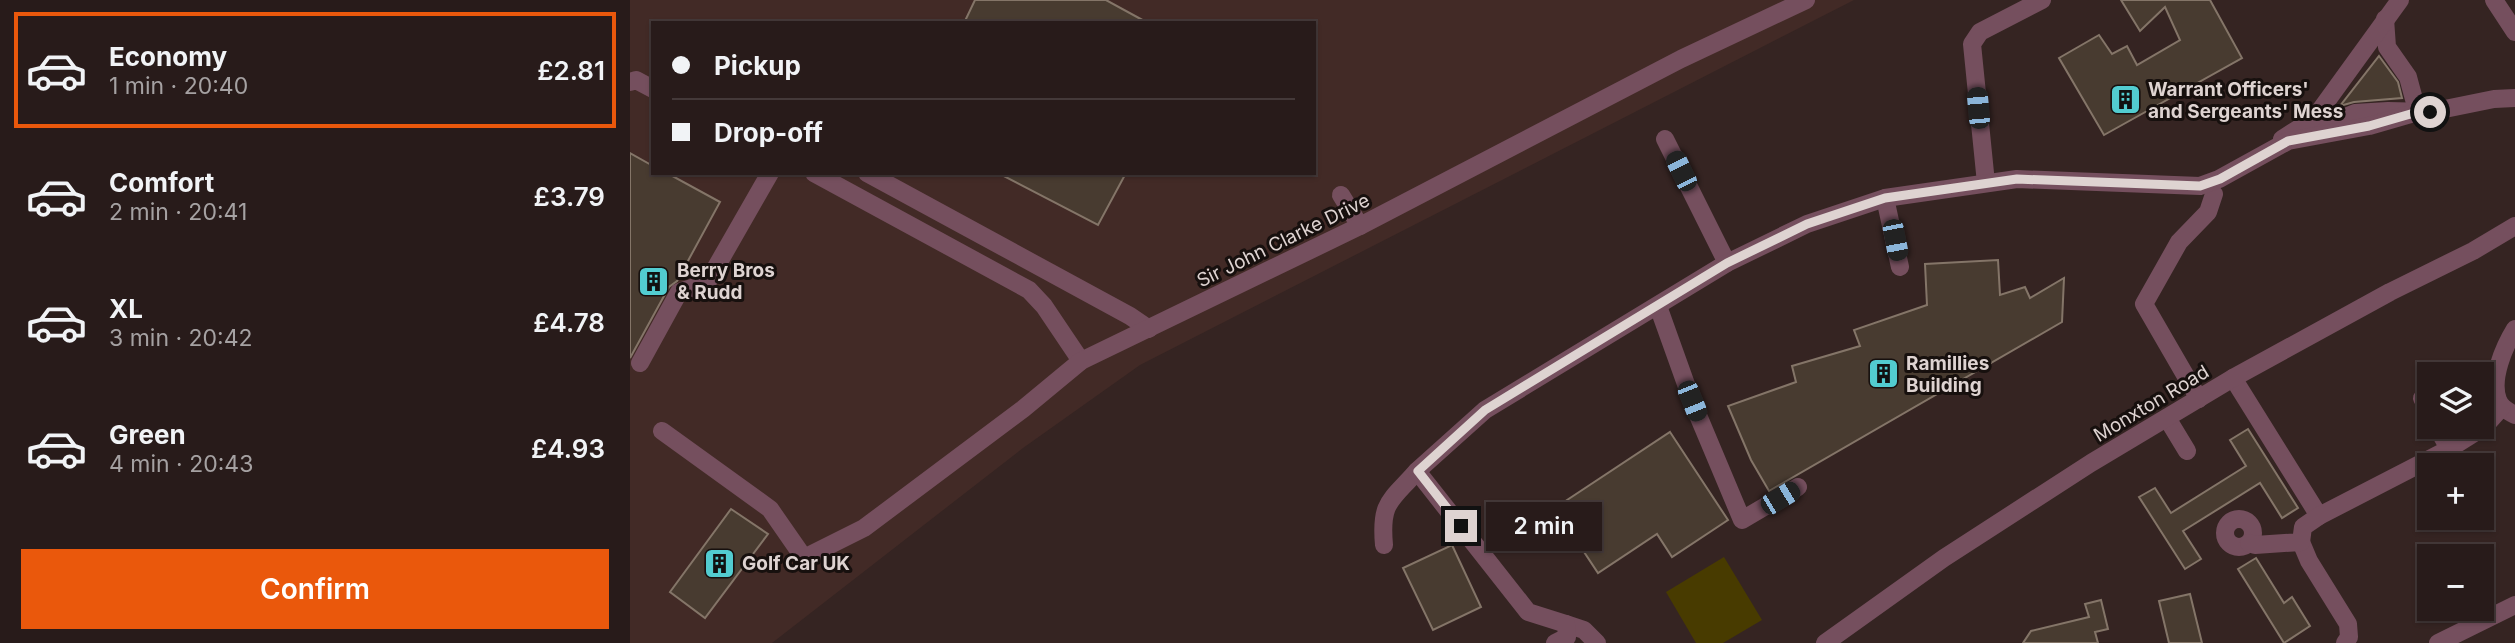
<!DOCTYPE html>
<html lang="en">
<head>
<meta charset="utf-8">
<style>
	body { margin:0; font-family:Inter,sans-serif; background:#342827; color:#f1f3f6; height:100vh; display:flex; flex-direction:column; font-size:26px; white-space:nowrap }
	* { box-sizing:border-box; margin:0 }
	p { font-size:23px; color:#a5a1a2 }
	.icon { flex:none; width:38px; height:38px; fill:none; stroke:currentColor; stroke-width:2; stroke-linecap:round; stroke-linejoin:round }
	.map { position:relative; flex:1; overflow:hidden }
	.drawer { display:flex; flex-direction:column; background:#281b1a; width:630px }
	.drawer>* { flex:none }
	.top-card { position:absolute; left:21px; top:21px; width:665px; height:154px; border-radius:0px; box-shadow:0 2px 5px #0004,0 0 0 2px #443939; display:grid; align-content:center; height:154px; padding:0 21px; background:#281b1a }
	.tools { position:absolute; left:1787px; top:362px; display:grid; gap:14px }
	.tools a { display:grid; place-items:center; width:77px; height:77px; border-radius:0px; background:#281b1a; box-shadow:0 2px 5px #0004,0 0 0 2px #443939; font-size:35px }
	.end { position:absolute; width:32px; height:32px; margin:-16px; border:9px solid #ded3d1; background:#111; box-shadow:0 0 0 4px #111 }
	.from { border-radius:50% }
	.bubble { position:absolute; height:49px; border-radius:0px; background:#281b1a; box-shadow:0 2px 5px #0004,0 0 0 2px #443939; font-size:23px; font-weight:600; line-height:49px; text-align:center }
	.car { position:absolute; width:21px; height:42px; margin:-21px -10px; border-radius:9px; box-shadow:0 0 5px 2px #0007; background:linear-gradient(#222 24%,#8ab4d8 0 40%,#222 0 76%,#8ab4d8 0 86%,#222 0) }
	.top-card b { display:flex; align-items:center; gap:24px; height:66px; font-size:26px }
	.top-card b+b { border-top:2px solid #443939 }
	.top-card i { width:18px; height:18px; background:#f1f3f6 }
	ul { padding:12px 0 0; list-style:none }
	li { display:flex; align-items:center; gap:21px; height:116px; margin:0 14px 10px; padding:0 7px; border:4px solid transparent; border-radius:0px }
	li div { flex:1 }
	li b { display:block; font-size:26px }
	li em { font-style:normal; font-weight:600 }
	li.selected { border-color:#ea580c }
	li>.icon { width:63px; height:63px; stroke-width:1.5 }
	.button { display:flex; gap:14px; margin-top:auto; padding:14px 21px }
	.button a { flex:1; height:80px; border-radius:0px; background:#ea580c; color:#fff; font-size:28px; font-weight:600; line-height:80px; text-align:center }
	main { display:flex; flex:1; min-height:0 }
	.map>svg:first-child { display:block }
</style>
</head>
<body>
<main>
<section class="drawer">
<ul>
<li class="selected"><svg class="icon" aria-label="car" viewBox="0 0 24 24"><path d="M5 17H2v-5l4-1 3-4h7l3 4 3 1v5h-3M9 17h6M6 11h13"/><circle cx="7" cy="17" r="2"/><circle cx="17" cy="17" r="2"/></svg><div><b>Economy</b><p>1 min · 20:40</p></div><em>£2.81</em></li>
<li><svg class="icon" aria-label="car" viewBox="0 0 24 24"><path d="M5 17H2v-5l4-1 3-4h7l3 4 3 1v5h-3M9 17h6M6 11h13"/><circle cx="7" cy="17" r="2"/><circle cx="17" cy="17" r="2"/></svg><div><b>Comfort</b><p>2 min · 20:41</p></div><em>£3.79</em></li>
<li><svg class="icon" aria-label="car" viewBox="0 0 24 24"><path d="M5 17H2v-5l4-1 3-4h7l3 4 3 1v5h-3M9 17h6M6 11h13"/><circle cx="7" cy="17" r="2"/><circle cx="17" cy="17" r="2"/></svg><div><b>XL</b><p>3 min · 20:42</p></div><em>£4.78</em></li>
<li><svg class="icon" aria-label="car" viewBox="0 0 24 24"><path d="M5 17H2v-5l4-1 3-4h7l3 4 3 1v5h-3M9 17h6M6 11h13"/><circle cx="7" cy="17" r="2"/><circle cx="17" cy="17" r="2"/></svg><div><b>Green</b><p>4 min · 20:43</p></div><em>£4.93</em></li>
</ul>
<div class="button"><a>Confirm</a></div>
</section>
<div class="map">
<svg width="1885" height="643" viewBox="0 0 1885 643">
	<rect width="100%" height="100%" fill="#352422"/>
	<path fill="#422a26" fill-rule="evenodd" d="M0 0H1224L510 365 393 448 142 643H0ZM23 23H684V173H23Z"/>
	<polygon fill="#483b00" points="1094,557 1132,620 1093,643 1066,643 1036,592"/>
	<g fill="#483b30" stroke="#847568" stroke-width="2">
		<polygon points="345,0 476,0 518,23 334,23"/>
		<polygon points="1491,0 1580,0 1612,58 1474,135 1429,58 1469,35 1482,54 1497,46 1507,65 1550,40 1535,7 1510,31"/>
		<polygon points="1749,56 1768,82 1772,98 1724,102 1710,106"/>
		<polygon points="0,153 23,166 23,173 37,173 90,202 47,281 39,287 0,358"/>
		<polygon points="368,173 496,173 468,225"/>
		<polygon points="1368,260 1370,295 1395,287 1400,298 1434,278 1432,322 1139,491 1121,460 1098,406 1166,382 1162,366 1230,346 1224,330 1297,305 1295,264"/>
		<polygon points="1618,429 1668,508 1652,518 1630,483 1553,531 1571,559 1555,569 1509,497 1525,488 1541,513 1616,466 1600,440"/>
		<polygon points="1040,432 1098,520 1042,557 1027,534 968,573 925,508"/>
		<polygon points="101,509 138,534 75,618 40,592"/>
		<polygon points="822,545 851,607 803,630 773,568"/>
		<polygon points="1626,558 1654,603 1662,597 1680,626 1654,643 1608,569"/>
		<polygon points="1560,594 1572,643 1539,643 1529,601"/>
		<polygon points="1471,600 1478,629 1465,632 1468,643 1393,643 1401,631 1459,617 1455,604"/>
	</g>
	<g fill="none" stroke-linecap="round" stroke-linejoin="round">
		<g stroke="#754f5e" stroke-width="18">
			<polyline points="1864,0 1885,32"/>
			<polyline points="1755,19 1757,47 1778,77 1785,103 1800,112"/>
			<polyline points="0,82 6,80 23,89"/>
			<polyline points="1684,130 1725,113 1758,111 1800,112 1864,99 1885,98"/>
			<polyline points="1035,139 1097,263"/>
			<polyline points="1652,139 1679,122 1691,109 1770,0"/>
			<polyline points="184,173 399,290 414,306 451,361"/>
			<polyline points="237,173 500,316 519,329"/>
			<polyline points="1356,183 1342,44 1350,32 1412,0"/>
			<polyline points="711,195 730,226"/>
			<polyline points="1255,198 1270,267"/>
			<polyline points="1028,306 1062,401 1112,520 1168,487"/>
			<path d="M1885 329C1874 347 1860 379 1868 400 1871 408 1879 412 1885 415"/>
			<polyline points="10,363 49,292 77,283 140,173"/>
			<polyline points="1603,378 1689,516"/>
			<polyline points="1792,398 1799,412"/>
			<polyline points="1569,399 1514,304 1549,242 1578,212 1584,194"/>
			<polyline points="1537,418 1557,451"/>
			<polyline points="1807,427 1819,449"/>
			<polyline points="32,431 140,509 174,558 234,528 393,409 451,361 730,226 1051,59 1176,0"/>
			<circle cx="1609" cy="533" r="14"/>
			<polyline points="1671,542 1679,561 1718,624 1719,637 1715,643"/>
			<polyline points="1619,543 1625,545 1671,542 1673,527 1689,516 1819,449 1854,427 1872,407"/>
			<path d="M754 545C750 501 761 501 787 471"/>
			<polyline points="936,624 954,630 967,643"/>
			<polyline points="925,643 937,637 936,624 898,612 787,471 855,410 1097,263 1177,224 1255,198 1387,179 1570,186 1589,179 1658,141 1739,126 1784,113"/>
			<polyline points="1195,643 1314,558 1461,463 1603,378 1760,292 1843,251 1885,226"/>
			<polyline points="1808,643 1885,605"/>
		</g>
	</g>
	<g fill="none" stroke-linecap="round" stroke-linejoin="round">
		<polyline stroke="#ded3d1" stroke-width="9" points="831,526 788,471 855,410 1097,263 1177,224 1255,198 1387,179 1570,186 1590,179 1658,141 1739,126 1784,113 1800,112"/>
	</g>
	<defs>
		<symbol id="building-square" viewBox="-11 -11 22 22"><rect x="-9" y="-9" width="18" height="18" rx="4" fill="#52ccd0" stroke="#17100e"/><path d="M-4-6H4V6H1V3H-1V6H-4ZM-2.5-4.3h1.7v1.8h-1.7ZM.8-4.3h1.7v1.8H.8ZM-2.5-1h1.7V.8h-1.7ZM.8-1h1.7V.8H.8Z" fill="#111"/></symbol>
	</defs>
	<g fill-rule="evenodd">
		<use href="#building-square" x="1478" y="82" width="35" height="35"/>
		<use href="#building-square" x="6" y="264" width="35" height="35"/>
		<use href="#building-square" x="1236" y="356" width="35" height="35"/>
		<use href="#building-square" x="72" y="546" width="35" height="35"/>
	</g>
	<g text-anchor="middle" stroke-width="6" stroke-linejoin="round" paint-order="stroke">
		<g font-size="19" font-weight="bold" fill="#ded3d1" stroke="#17100e" text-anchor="start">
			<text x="1518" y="96">Warrant Officers'<tspan x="1518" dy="22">and Sergeants' Mess</tspan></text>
			<text x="47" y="277">Berry Bros<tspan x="47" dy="22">&amp; Rudd</tspan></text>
			<text x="1276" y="370">Ramillies<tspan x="1276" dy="22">Building</tspan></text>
			<text x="112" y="570">Golf Car UK</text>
		</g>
		<g font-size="19" fill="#ded3d1" stroke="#17100e">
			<text transform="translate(653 240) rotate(-26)" y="7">Sir John Clarke Drive</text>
			<text transform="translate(1521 403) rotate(-31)" y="7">Monxton Road</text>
		</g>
	</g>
</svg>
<div class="tools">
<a><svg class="icon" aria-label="layers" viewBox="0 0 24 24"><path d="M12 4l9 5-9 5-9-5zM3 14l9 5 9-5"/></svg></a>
<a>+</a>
<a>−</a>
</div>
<i class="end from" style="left:1800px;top:112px"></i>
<i class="end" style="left:831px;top:526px"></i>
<div class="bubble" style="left:856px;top:502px;width:116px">2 min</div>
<i class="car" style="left:1348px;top:108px;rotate:355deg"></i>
<i class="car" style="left:1051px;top:171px;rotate:334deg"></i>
<i class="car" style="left:1265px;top:240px;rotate:169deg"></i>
<i class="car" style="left:1062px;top:401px;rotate:158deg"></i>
<i class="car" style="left:1150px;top:498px;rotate:59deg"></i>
<div class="top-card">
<b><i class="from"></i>Pickup</b>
<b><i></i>Drop-off</b>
</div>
</div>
</main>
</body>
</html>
